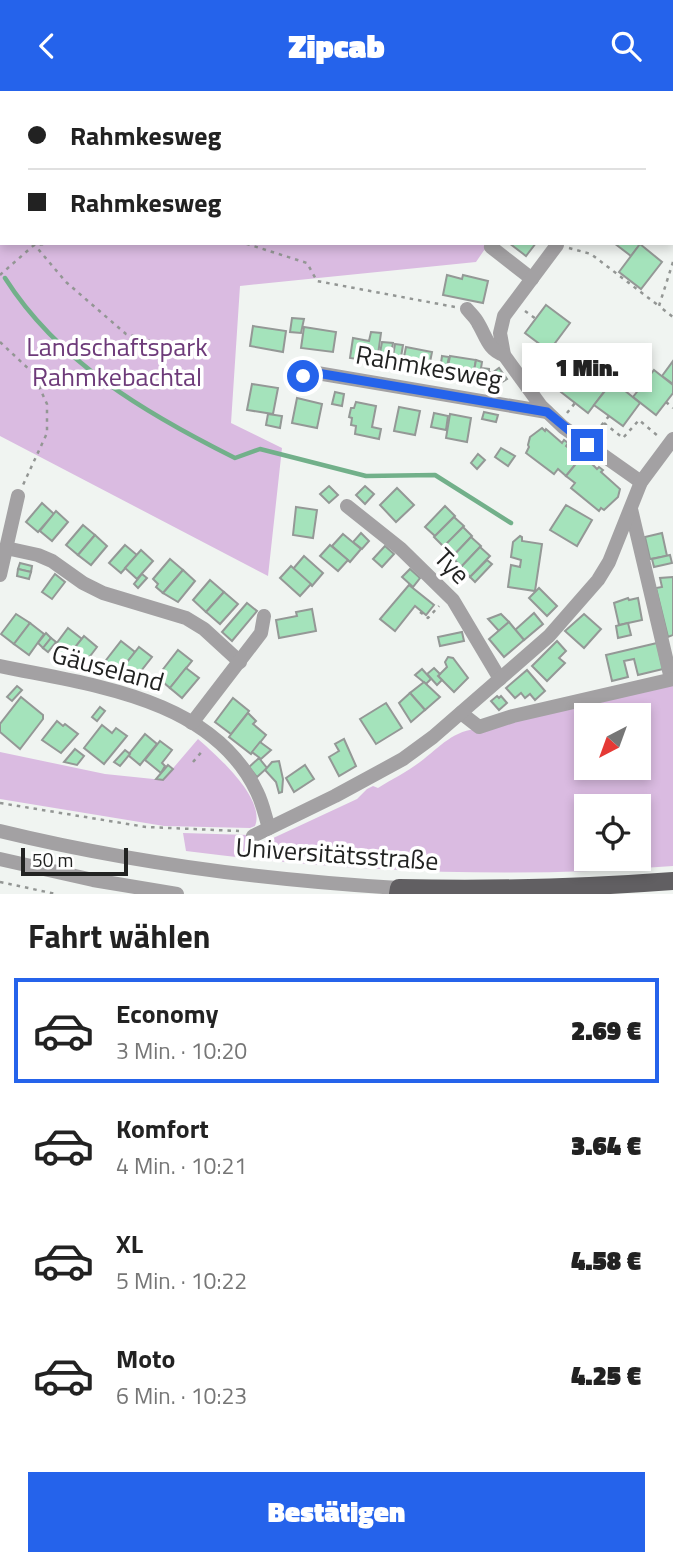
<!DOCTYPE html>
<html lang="de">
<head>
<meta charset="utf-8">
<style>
	body { margin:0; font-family:"Titillium Web",sans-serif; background:#f6f6f6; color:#222; height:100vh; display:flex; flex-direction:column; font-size:26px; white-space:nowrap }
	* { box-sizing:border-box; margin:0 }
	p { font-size:23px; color:#767676 }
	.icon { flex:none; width:38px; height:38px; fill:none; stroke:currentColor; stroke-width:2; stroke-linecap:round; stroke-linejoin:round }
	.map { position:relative; height:803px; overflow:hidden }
	.details { display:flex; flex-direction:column; background:#fff; flex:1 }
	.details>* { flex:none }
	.top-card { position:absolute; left:0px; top:0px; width:674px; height:154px; box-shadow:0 4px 10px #0003; display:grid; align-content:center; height:154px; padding:0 28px; background:#fff }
	.needle { width:46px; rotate:221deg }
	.controls { position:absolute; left:574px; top:612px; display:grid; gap:14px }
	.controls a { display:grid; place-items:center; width:77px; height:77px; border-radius:0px; background:#fff; box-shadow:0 4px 10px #0003; font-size:35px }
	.scale { position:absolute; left:21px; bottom:18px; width:107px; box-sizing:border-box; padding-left:7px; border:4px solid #222322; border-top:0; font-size:19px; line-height:24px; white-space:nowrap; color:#222322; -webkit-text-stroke:5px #fff; paint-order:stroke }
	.end { position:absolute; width:32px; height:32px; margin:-16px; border:9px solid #2563eb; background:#fff; box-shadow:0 0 0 4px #fff }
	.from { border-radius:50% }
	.bubble { position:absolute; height:49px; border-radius:0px; background:#fff; box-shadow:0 4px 10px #0003; font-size:23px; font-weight:800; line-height:49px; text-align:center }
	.top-card b { display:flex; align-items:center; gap:24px; height:66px; font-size:26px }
	.top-card b+b { border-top:2px solid #e0e0e0 }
	.top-card i { width:18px; height:18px; background:#222 }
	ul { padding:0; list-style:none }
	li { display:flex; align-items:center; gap:21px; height:105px; margin:0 14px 10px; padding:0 14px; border:4px solid transparent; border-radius:0px }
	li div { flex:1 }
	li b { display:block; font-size:26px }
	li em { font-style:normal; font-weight:800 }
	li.current { border-color:#2563eb }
	li>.icon { width:63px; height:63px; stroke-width:1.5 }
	h2 { padding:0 28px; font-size:32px; line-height:84px }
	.button { display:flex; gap:14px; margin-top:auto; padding:14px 28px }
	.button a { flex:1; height:80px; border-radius:0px; background:#2563eb; color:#fff; font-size:28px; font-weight:800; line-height:80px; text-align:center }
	header { display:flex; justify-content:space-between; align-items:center; height:91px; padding:0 28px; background:#2563eb; color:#fff; font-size:32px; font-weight:800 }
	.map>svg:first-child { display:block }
</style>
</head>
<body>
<header><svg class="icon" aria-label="back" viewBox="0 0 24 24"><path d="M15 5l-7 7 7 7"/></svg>Zipcab<svg class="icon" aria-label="search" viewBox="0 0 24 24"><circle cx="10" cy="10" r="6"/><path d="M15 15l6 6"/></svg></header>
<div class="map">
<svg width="673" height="803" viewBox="0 0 673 803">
	<rect width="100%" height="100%" fill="#f0f4f1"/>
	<g fill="#dabbe1" fill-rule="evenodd">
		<polygon points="227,0 673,0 673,124 672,2 225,2"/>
		<polygon points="0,44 2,44 2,152 489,152 476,171 240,195 231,332 282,357 268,485 0,345"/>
		<path d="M673 593V775C510 788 348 781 186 760L183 742 249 744 255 754 269 749 357 708 367 698 373 695 378 697C392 688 407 681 420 671 440 656 454 638 480 638ZM586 625H639V677H586ZM586 716H639V768H586Z"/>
		<path d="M198 648C216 664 266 707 255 735L250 737 164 735 0 708V661L105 683 163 689Z"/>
	</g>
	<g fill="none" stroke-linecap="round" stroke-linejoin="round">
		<g stroke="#72b08a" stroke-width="4.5">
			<polyline points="0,65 2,64"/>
			<path d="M5 187C59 272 147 323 235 367L260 358 366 385 435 384 511 432"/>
		</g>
	</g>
	<g fill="#a4e3bb" stroke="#949896" stroke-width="2">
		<polygon points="509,152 536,152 526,165"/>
		<polygon points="614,152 641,152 631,165"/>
		<polygon points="640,153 662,171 641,198 619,181"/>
		<polygon points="447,184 462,188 463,184 488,190 483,212 443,204"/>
		<polygon points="546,214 570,232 549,260 525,242"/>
		<polygon points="292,227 304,228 301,242 290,241"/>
		<polygon points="253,235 286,240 283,261 250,255"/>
		<polygon points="304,236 336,241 333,261 301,257"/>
		<polygon points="371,241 381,242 377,271 350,267 353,247 369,250"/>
		<polygon points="382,251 393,252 391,264 380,262"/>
		<polygon points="395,253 403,254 401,266 393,265"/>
		<polygon points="555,253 582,273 564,297 536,276"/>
		<polygon points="406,256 432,261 428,281 402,276"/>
		<polygon points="442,265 449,266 446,280 440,279"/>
		<polygon points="450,265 476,269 472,290 446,285"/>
		<polygon points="476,269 482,271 481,277 489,278 489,281 492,282 499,277 507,288 496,295 486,295 487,292 472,290"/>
		<polygon points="673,270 673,293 662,285"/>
		<polygon points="579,277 606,298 588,322 561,301"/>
		<polygon points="654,279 673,294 673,302 656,324 633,306"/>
		<polygon points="613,290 640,312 623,335 594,314"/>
		<polygon points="252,293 278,297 273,323 247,319"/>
		<polygon points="335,301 344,303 342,315 332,313"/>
		<polygon points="297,307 322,313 317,337 292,332"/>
		<polygon points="356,311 376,315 372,336 381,338 379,348 355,343 356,335 351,334 352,327 349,326 351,317 354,317"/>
		<polygon points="399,316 420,320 415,344 394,340"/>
		<polygon points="484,321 498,324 496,331 482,328"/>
		<polygon points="434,322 448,325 446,339 431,336"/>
		<polygon points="268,323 282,325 280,337 266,334"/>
		<polygon points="450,323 471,327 467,351 446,347"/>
		<polygon points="542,337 545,340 546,338 562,352 564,349 568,352 566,355 571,359 583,364 566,385 558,378 554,383 526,362 529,356 528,354 530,346"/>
		<polygon points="501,357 515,365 508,375 495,366"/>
		<polygon points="478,363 485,369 477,378 471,372"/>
		<polygon points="583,364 597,378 599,376 603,379 601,381 620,398 618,406 604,419 601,417 599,420 571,397 575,392 566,385"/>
		<polygon points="329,395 338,404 329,412 320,403"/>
		<polygon points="365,395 374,403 365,413 356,404"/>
		<polygon points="397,397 414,414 396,431 380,414"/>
		<polygon points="42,412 54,423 38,441 26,431"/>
		<polygon points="566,414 592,429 577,455 550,439"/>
		<polygon points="445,415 455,425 435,445 425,436"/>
		<polygon points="296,416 317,419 313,447 293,444"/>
		<polygon points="56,420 68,431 52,450 40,440"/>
		<polygon points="454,426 464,435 444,456 434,446"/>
		<polygon points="83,434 95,444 78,464 66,454"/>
		<polygon points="463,436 472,445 452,466 443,456"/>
		<polygon points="361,442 369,450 362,458 353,451"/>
		<polygon points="662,442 667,465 650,468 645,446"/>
		<polygon points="343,443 361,458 350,471 332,455"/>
		<polygon points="95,444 107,455 91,474 78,464"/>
		<polygon points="520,445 522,446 522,450 542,453 535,500 508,496 511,474 520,476 521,469 511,466 513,451"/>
		<polygon points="471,446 481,455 461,476 452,466"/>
		<polygon points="125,454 137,464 121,482 109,472"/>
		<polygon points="330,454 348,469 338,480 320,465"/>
		<polygon points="385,455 394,463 382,476 373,468"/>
		<polygon points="480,456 490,465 470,486 461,476"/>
		<polygon points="141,459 153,470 137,488 125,477"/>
		<polygon points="670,464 672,472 654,476 652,468"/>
		<polygon points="304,465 323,482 312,495 293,478"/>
		<polygon points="170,468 183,479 163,502 156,496 158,493 153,488"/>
		<polygon points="487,469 492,473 475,491 470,486"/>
		<polygon points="20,472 32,475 31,481 18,478"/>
		<polygon points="291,475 311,493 300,505 280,487"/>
		<polygon points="18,478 31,481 29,488 17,485"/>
		<polygon points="410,478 420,487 413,496 402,486"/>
		<polygon points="183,479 195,490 178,511 163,502"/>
		<polygon points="55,483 65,491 52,508 42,501"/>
		<polygon points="142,483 147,487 138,497 134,493"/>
		<polygon points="673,486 673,544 668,546 656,497 662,496 660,487"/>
		<polygon points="210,489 224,501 206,521 193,509"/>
		<polygon points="409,494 434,514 426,524 415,515 395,540 380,528"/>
		<polygon points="539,497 557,515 547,525 529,507"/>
		<polygon points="224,501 238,513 220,533 206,521"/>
		<polygon points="628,507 629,509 638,507 642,529 619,534 614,512"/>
		<polygon points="247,512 257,520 232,550 222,541"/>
		<polygon points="312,518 316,540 279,547 276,529 297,525 296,521"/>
		<polygon points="534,522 543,533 524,549 515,539"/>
		<polygon points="16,523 30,532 14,553 1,543"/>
		<polygon points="501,523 509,531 499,540 488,528"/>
		<polygon points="584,523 601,538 584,557 565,540"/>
		<polygon points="509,531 524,549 504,566 489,548"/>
		<polygon points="30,532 44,543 29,564 14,553"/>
		<polygon points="628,532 631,544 618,547 616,535"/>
		<polygon points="68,537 82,548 66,568 53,557"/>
		<polygon points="462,541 464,550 440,555 438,546"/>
		<polygon points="46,542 51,547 43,557 38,552"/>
		<polygon points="84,545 97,556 81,577 67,566"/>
		<polygon points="51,547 56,551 48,561 43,557"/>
		<polygon points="121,550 135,561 117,584 103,573"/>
		<polygon points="557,550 566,560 559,567 565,572 547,590 532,575"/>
		<polygon points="657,552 663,578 638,584 634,568 624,570 628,586 612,590 606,564"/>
		<polygon points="139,556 152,566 133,590 120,580"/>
		<polygon points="178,559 192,570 170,597 157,586"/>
		<polygon points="448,566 453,567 468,587 454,601 438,585 447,576 445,571"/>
		<polygon points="186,577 199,587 182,607 170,597"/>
		<polygon points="434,577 440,583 438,585 442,589 437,594 427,583"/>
		<polygon points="422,578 431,588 426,593 415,584"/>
		<polygon points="527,579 545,600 535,609 530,603 525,607 521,602 515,607 506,597"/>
		<polygon points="424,591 440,606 425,619 410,602"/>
		<polygon points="17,595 22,599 12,610 7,606"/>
		<polygon points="410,602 425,619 411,631 399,612"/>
		<polygon points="497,605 499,607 501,605 507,612 499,619 491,610"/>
		<polygon points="21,606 43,624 43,628 20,658 0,641 0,633"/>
		<polygon points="233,607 249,620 231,643 215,631"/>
		<polygon points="386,612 402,637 376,653 360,628"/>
		<polygon points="100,616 105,620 97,630 92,626"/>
		<polygon points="248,622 256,630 253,633 266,644 251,663 229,646"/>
		<polygon points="57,630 63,635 65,633 78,643 61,662 42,649"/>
		<polygon points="102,634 112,642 116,637 127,645 104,673 84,657"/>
		<polygon points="145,643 157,653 140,674 128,664"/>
		<polygon points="344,648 356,675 339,685 329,666 339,660 335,653"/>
		<polygon points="160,650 172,659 162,672 165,675 161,682 145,669"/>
		<polygon points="260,651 271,659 261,668 252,661"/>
		<polygon points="75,658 84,665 77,674 64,671"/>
		<polygon points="125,659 130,663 120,675 114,671"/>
		<polygon points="259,667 267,677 257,686 249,676"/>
		<polygon points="279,670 283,688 282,701 279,702 276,691 265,679 272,671"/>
		<polygon points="168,674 173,678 163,689 156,688"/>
		<polygon points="305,674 314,688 294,701 286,687"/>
	</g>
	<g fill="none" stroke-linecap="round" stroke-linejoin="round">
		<g stroke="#939694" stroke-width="2.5" stroke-dasharray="3.5 5" stroke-linecap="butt">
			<polyline points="157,0 158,2"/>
			<polyline points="345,0 346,2"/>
			<polyline points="518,0 522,2"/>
			<polyline points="578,0 581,2"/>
			<polyline points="634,0 637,2"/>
			<polyline points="669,0 672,2"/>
			<polyline points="545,2 546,0"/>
			<polyline points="605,2 606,0"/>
			<polyline points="672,20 673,21"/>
			<polyline points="672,44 673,44"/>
			<polyline points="0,111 2,113"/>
			<polyline points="33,152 66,191 126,243 160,253"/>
			<polyline points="204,152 244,152 307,172 317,190 455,216"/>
			<polyline points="569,157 591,163 659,215"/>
			<polyline points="673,171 659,215 673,226"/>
			<polyline points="0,184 34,154 58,152"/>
			<polyline points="525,220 536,228"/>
			<polyline points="0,251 33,282 47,313 47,342 23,394"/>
			<polyline points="543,295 550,286"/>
			<polyline points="666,311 673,317"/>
			<polyline points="567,322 575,312"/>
			<polyline points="604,332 623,347 639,329 658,345"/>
			<polyline points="596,341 609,325"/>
			<polyline points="420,521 428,527 439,515"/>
			<polyline points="193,671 204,658"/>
			<polyline points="0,712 146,736 239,740"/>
			<polyline points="0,791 56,803"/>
		</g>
		<g stroke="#a3a1a3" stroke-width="14">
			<polyline points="493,152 491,156 532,188"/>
			<polyline points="557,154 504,225 500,242 504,264 541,315 563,336 641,391"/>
			<path d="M467 218C471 223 476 227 478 232 486 245 488 259 504 264"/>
			<polyline points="303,285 317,282 547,321"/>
			<polyline points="347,415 401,458 453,509 500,588"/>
			<polyline points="631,418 671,588"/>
			<polyline points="6,457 38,464 52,470 83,492 103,502 186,527 204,538 240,571"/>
			<polyline points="0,484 18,405"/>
			<path d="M0 575C90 594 212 606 257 701 263 713 265 725 269 737"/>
			<polyline points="461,622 479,636 513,625 673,588"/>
			<polyline points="192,632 261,542 264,525"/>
			<path d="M0 740C131 772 264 789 399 797"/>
			<polyline points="253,745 335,705 403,668 433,646 549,545 598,489 609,471 641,391 673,348"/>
			<polyline points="0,768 93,789 177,803"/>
		</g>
		<path stroke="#615f62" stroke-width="18" d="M398 803 399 797C491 799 581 797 673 790"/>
	</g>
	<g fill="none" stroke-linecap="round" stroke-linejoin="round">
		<polyline stroke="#2563eb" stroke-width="9" points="303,285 317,282 547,321 587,354"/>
	</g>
	<g text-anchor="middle" stroke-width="7" stroke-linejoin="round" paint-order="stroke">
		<g font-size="26" fill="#6d3a79" stroke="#fff">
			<text x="117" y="265">Landschaftspark<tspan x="117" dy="30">Rahmkebachtal</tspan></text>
		</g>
		<g font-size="26" fill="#222322" stroke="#fff">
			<text transform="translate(429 276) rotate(10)" y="9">Rahmkesweg</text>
			<text transform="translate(452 475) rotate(46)" y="9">Tye</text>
			<text transform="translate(108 577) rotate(15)" y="9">Gäuseland</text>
			<text transform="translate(337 763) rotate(4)" y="9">Universitätsstraße</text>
		</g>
	</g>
</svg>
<div class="controls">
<a><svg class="needle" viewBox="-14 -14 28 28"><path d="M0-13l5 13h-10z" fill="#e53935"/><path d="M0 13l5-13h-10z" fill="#767676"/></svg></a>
<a><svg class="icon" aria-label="locate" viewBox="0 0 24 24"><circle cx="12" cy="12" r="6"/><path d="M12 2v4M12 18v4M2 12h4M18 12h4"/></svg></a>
</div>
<div class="scale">50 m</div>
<i class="end from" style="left:303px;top:285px"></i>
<i class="end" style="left:587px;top:354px"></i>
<div class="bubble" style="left:522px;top:252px;width:130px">1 Min.</div>
<div class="top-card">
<b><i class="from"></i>Rahmkesweg</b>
<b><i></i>Rahmkesweg</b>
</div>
</div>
<section class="details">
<h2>Fahrt wählen</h2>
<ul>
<li class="current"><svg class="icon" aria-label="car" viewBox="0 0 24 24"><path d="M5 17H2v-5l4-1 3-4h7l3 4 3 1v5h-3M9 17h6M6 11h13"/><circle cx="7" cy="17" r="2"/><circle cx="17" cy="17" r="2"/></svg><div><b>Economy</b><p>3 Min. · 10:20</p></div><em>2.69 €</em></li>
<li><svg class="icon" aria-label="car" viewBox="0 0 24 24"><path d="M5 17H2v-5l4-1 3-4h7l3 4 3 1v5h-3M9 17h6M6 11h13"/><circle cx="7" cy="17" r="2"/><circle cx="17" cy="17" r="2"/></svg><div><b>Komfort</b><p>4 Min. · 10:21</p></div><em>3.64 €</em></li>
<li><svg class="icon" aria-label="car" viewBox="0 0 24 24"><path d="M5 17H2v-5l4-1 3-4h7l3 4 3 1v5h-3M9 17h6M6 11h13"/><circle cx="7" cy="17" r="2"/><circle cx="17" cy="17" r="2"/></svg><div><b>XL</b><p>5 Min. · 10:22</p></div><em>4.58 €</em></li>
<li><svg class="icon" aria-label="car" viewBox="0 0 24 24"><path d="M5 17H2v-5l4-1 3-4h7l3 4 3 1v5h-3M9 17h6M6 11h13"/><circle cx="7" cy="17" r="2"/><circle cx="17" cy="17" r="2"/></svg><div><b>Moto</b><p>6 Min. · 10:23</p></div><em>4.25 €</em></li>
</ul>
<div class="button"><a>Bestätigen</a></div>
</section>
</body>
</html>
